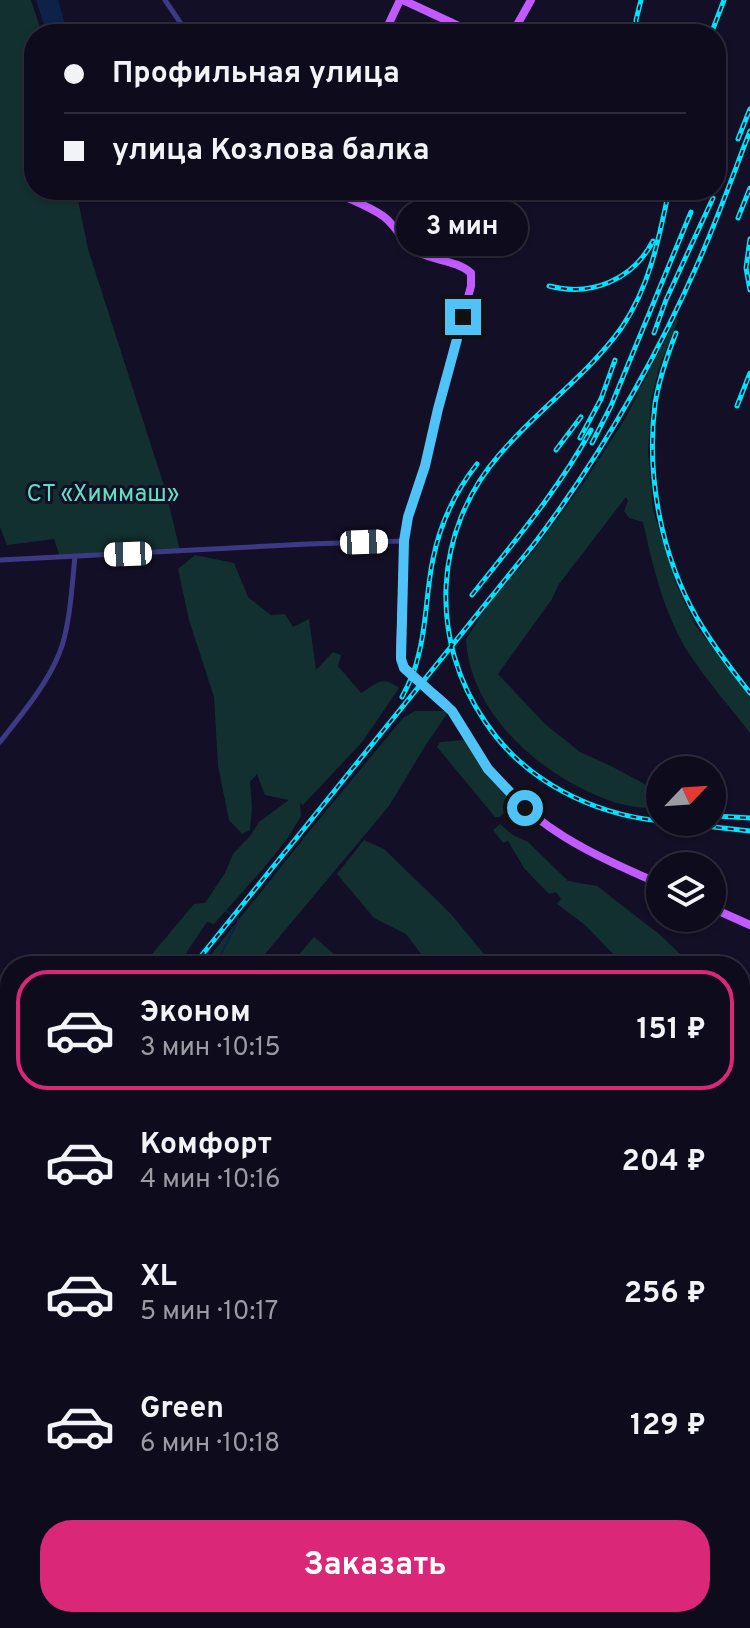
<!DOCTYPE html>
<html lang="ru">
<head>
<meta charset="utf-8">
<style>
	body { margin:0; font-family:Overpass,sans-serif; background:#171425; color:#f1f3f6; height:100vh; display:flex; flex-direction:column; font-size:30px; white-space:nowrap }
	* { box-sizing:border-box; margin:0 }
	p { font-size:26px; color:#9b9ba3 }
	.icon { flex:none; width:44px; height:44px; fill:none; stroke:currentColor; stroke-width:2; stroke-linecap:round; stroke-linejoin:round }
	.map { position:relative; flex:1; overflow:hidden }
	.details { position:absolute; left:0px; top:956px; width:750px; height:672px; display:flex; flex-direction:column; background:#0e0b1c; border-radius:32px 32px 0 0; box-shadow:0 2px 6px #0004,0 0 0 2px #2e2b3b }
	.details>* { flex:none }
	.top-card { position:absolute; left:24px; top:24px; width:702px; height:176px; border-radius:32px; box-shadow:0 2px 6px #0004,0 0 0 2px #2e2b3b; display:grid; align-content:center; height:176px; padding:0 40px; background:#0e0b1c }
	.needle { width:52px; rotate:65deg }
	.controls { position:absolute; left:646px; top:756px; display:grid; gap:16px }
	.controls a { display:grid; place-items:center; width:80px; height:80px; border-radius:50%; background:#0e0b1c; box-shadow:0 2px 6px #0004,0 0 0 2px #2e2b3b; font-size:40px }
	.end { position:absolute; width:36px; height:36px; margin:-18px; border:10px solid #4fc3f7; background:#111; box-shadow:0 0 0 4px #111 }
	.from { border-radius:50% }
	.bubble { position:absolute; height:56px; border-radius:28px; background:#0e0b1c; box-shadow:0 2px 6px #0004,0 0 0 2px #2e2b3b; font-size:26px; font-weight:700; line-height:56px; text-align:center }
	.car { position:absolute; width:24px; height:48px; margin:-24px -12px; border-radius:10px; box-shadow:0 0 6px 2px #0007; background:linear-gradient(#fff 24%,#345 0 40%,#fff 0 76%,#345 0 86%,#fff 0) }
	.top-card b { display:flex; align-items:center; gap:28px; height:76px; font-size:30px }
	.top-card b+b { border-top:2px solid #2e2b3b }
	.top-card i { width:20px; height:20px; background:#f1f3f6 }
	ul { padding:14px 0 0; list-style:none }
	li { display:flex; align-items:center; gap:24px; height:120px; margin:0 16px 12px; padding:0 24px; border:4px solid transparent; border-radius:32px }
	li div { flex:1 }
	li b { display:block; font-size:30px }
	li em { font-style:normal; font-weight:700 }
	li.selected { border-color:#db2777 }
	li>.icon { width:72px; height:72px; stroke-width:1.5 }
	.primary-button { display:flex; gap:16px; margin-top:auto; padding:16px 40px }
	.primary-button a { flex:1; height:92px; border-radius:32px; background:#db2777; color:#fff; font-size:32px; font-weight:700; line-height:92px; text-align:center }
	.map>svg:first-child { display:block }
</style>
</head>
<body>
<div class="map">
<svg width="750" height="1628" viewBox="0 0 750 1628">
	<rect width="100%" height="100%" fill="#130f26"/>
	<g fill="#12302f">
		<polygon points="0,0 31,0 42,34 34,34 34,190 76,190 88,249 166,492 180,551 60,557 54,539 7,545 0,527"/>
		<polygon points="439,190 473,191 450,251 420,240"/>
		<path d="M676 319 678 320 659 368 651 401 648 452 653 510 676 584 696 626 750 698V733C730 707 708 682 690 655 664 615 653 567 643 522L629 518 624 511 628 501 626 497 559 584 552 599 498 674 545 724 580 752 611 766 650 787 660 789V809C646 808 631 807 617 803 547 781 470 717 466 639L490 602 527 560 583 484 625 419Z"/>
		<path d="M195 555 234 563 248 597 271 615 285 614 293 627 309 619 316 670 333 652 341 655 338 666 361 693C378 683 381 675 399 688L363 741 303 805 300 803 301 816 287 839 263 869 214 924 207 922 188 950 181 966H142L194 904 205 903 225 873 233 854 250 836 259 822 289 800 265 795 257 774 250 782 252 807 250 830 242 834 229 820 218 766 214 697 189 620 178 569Z"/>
		<polygon points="415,711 449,711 427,743 389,806 255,966 202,966 307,834 403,718"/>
		<polygon points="465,740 513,802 500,817 495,817 437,747 440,742"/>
		<polygon points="500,824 513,835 528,842 568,881 597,886 659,934 693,966 625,966 585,925 557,904 561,899 556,892 549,894 524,868 508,841 503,843 493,830"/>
		<polygon points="364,840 384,849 450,913 483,953 500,966 434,966 424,958 406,934 374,918 337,874"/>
		<polygon points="314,937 348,966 289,966"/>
		<polygon points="10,1098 10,1185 0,1197 0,1111"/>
		<polygon points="10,1211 10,1295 0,1299 0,1224"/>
		<polygon points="374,1618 460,1618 466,1628 379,1628"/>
	</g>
	<polygon fill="#0c2248" points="36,0 58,0 68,34 47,34"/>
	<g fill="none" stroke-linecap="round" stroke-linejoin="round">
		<g stroke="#0c2248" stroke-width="2">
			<polyline points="215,966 239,919 226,911"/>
			<polyline points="387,1618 392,1628"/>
		</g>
		<g stroke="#3d3a85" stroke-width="5">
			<polyline points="165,0 188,34"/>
			<polyline points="0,560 308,544 403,541"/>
			<path d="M0 742C21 715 46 686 59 654 70 628 72 585 75 556"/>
		</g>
		<g stroke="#c25bff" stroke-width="8">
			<polyline points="403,0 476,34"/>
			<polyline points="384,34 400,0"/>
			<polyline points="512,34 531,0"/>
			<path d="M331 190C348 199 367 205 383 216 397 226 403 244 418 252 435 261 456 260 471 273V286L438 409 425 466 408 517 404 541 400 653C402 677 433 689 448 706 464 725 473 749 488 768 532 828 594 855 660 884"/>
			<polyline points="712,908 750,925"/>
		</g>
		<defs>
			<g id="rail">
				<polyline points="637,34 636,20 641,0"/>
				<polyline points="711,34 724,0"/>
				<polyline points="738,139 750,109"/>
				<polyline points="738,218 750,188"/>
				<polyline points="750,239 746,268 750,290"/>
				<path d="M549 286C591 297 633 280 653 241"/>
				<polyline points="654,333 666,300 713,198"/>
				<path d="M676 333C667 356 659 379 655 404 646 476 661 555 697 618 712 644 731 669 750 693"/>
				<polyline points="737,406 750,373"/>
				<polyline points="580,438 601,399 615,360"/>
				<polyline points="592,443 611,406 691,212"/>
				<polyline points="556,450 581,417"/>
				<path d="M472 595C514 542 559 489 591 430"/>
				<path d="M402 697C409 684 415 671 418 657 427 625 426 591 433 559 440 524 455 492 477 464"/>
				<polyline points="716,816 750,818"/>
				<path d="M660 821C592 814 525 781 486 723 428 640 433 530 500 454 538 409 588 375 622 327 650 286 659 238 669 190"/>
				<polyline points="668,822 750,831"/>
				<path d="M193 966 534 544C600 457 654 363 698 263 717 220 733 175 750 131"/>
				<polyline points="740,1072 750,1069"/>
				<polyline points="0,1211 10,1198"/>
				<polyline points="0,1307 10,1304"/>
			</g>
		</defs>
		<use href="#rail" stroke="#00e5ff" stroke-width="5"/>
		<use href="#rail" stroke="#130f26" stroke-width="2" stroke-dasharray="6" stroke-linecap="butt"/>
	</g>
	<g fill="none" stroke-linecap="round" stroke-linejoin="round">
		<polyline stroke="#4fc3f7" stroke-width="10" points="463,317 438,409 425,466 408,517 404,541 401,659 404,668 452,711 488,769 525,808"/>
	</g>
	<g text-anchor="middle" stroke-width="6" stroke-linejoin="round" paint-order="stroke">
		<g font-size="24" fill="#5fe0c0" stroke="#130f26">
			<text x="103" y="501">СТ «Химмаш»</text>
		</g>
	</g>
</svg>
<div class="controls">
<a><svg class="needle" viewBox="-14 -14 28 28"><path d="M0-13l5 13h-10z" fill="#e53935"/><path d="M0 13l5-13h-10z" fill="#9b9ba3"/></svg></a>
<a><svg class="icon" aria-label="layers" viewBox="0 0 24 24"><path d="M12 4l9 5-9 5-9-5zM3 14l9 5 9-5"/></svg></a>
</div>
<i class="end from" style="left:525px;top:808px"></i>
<i class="end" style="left:463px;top:317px"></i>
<div class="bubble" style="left:396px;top:200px;width:132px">3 мин</div>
<i class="car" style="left:364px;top:542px;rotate:88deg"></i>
<i class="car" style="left:128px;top:554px;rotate:268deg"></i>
<div class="top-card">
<b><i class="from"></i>Профильная улица</b>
<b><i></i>улица Козлова балка</b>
</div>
<section class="details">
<ul>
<li class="selected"><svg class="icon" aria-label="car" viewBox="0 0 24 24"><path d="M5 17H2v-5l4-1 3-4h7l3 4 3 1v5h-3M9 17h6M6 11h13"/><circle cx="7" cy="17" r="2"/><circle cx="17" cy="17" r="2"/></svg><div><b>Эконом</b><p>3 мин · 10:15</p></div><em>151 ₽</em></li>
<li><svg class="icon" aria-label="car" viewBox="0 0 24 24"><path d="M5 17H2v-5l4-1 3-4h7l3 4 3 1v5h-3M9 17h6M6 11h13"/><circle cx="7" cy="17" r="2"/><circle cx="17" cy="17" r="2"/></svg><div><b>Комфорт</b><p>4 мин · 10:16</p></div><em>204 ₽</em></li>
<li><svg class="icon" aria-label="car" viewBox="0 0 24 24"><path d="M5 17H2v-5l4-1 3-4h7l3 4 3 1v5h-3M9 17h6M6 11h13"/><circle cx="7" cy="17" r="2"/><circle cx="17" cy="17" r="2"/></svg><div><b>XL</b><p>5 мин · 10:17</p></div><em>256 ₽</em></li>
<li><svg class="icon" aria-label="car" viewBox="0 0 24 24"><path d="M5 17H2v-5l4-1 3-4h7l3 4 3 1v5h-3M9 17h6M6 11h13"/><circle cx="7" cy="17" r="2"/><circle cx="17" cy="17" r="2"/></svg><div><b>Green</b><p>6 мин · 10:18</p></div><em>129 ₽</em></li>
</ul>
<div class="primary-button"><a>Заказать</a></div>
</section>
</div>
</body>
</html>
